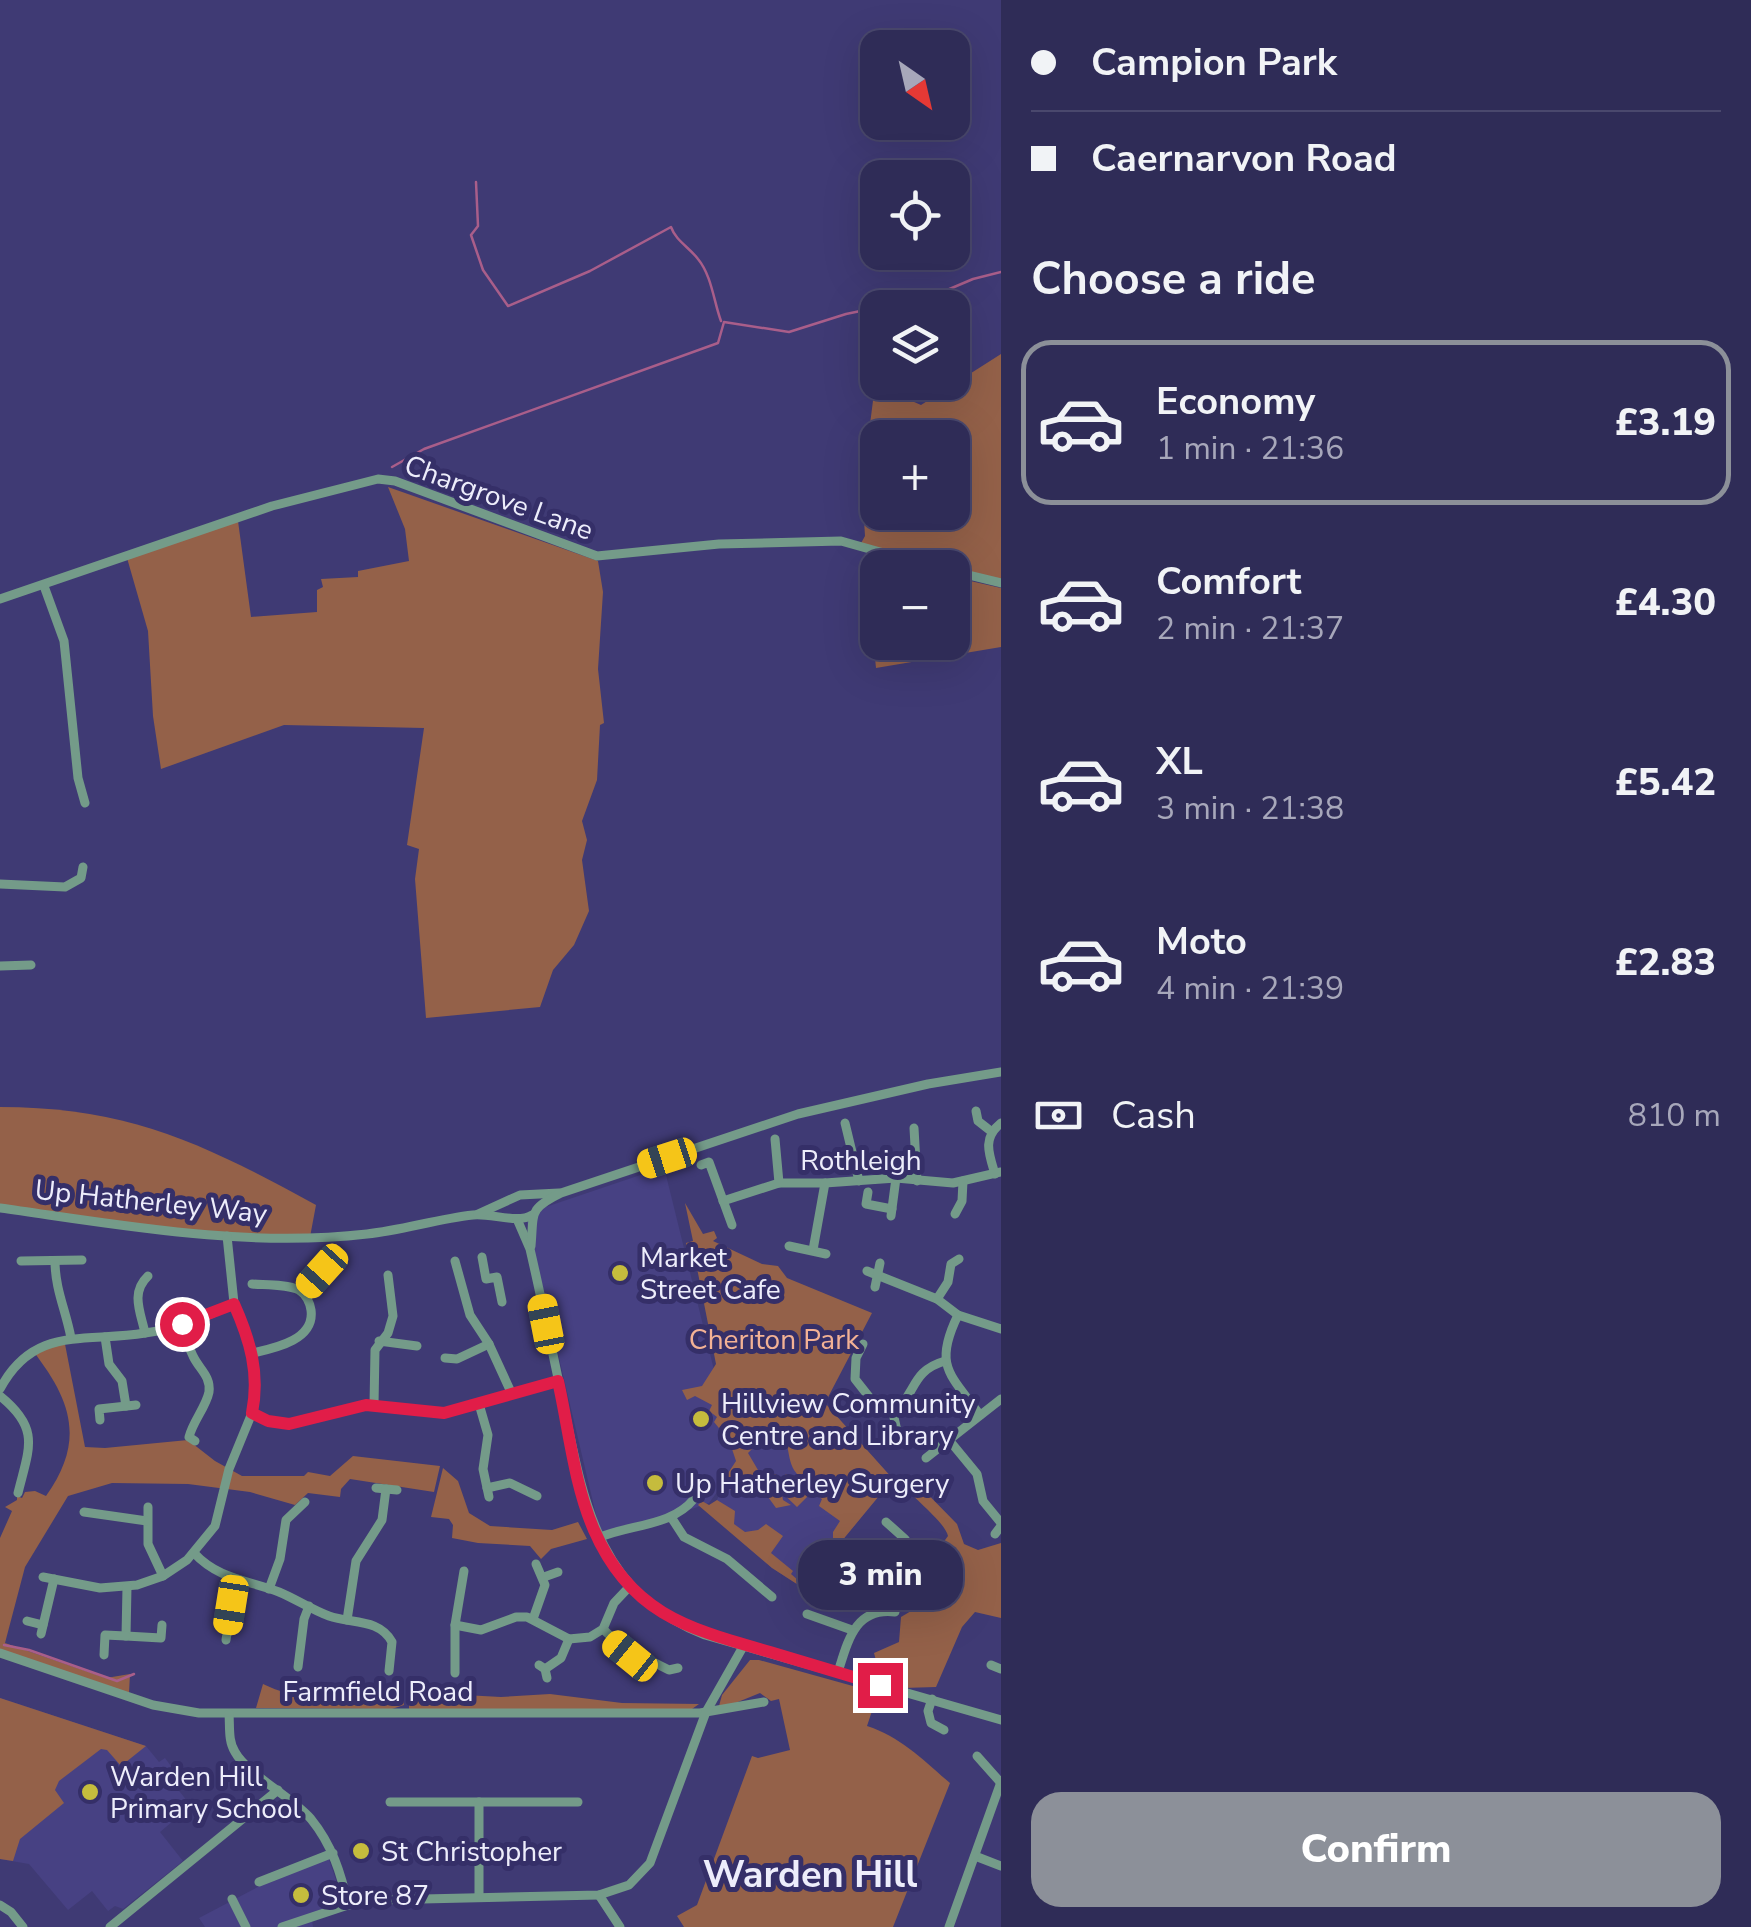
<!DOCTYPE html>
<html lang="en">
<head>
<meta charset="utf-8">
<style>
	body { margin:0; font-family:"Nunito Sans",sans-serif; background:#3b3861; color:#f1f3f6; height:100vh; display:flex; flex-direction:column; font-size:38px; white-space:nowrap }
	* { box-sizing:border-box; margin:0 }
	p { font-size:32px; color:#a7a7ba }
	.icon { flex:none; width:55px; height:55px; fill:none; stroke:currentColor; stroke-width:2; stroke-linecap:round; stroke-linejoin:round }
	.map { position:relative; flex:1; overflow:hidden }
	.drawer { display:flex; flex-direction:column; background:#2f2c57; width:750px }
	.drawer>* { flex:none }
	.guide { display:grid; align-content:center; height:220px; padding:0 30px; background:#2f2c57 }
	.needle { width:65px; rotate:146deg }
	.buttons { position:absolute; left:860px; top:30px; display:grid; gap:20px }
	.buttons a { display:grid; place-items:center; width:110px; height:110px; border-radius:20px; background:#2f2c57; box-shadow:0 10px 40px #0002,0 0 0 2px #4a486d; font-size:50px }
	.end { position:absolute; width:45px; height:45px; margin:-22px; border:12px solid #e11d48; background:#fff; box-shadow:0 0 0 5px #fff }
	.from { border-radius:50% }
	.bubble { position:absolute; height:70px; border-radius:30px; background:#2f2c57; box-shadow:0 10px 40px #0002,0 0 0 2px #4a486d; font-size:32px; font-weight:800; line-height:70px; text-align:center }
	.car { position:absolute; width:30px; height:60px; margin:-30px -15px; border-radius:12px; box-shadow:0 0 8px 2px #0007; background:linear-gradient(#f5c518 24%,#345 0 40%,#f5c518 0 76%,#345 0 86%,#f5c518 0) }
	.guide b { display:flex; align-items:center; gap:35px; height:95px; font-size:38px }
	.guide b+b { border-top:2px solid #4a486d }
	.guide i { width:25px; height:25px; background:#f1f3f6 }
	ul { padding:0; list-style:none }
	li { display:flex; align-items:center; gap:30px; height:165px; margin:0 20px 15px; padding:0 10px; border:5px solid transparent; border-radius:30px }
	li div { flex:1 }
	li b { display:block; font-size:38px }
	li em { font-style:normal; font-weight:800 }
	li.selected { border-color:#8c9099 }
	li>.icon { width:90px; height:90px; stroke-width:1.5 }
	h2 { padding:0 30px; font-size:45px; line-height:120px }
	.pay { display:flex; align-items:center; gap:25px; height:110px; padding:0 30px; font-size:38px }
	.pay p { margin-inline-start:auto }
	.action { display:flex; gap:20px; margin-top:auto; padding:20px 30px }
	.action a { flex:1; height:115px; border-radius:30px; background:#8c9099; color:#fff; font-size:40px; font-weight:800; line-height:115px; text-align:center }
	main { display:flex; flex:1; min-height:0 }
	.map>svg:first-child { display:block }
</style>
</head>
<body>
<main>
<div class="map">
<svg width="1001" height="1927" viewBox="0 0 1001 1927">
	<rect width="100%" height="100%" fill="#3f3a74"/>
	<g fill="#474183">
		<polygon points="664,1167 737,1463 812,1390 893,1479 803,1588 772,1568 710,1514 728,1477 709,1503 602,1540 525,1214"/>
		<polygon points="0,1698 146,1746 159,1762 165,1758 176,1773 169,1778 191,1806 160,1832 183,1861 123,1909 115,1906 108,1911 92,1891 68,1910 29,1864 0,1859"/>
		<polygon points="326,1851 346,1909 312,1920 313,1927 205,1927 199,1918"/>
	</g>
	<g fill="#946149" fill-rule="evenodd">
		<path d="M1001 354V579L860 545 865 536 862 487 875 385 921 405ZM878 438H952V512H878Z"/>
		<polygon points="388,487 598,561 603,592 598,669 604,723 600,725 597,780 582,821 587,840 582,860 589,911 574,945 553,970 540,1007 426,1018 415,879 419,849 407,845 424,728 284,725 161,769 153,716 148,631 127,558 238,521 251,617 317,612 317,590 323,587 321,579 358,577 358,571 409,561 405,529"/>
		<polygon points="865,556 912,567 878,568 878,642 952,642 953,577 1001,588 1001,647 876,668"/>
		<path d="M0 1107C130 1107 206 1145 316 1205L310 1237 227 1236 0 1208Z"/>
		<path d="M685 1203 703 1234 714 1231 717 1238 713 1241 762 1264 778 1266 787 1278 872 1313 825 1403 893 1479 803 1588 772 1568 698 1505 702 1501 709 1505 717 1500 735 1511 734 1524 745 1532 758 1530 766 1524 783 1536 771 1553 793 1571 791 1574 799 1581 823 1544 826 1546 833 1540V1532L840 1521 819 1506 822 1499C812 1492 801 1480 794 1470 785 1454 792 1437 774 1428L748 1453 758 1470 736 1493 721 1484 736 1461 730 1443 723 1439V1433L714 1422 717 1417 709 1411 712 1405 695 1396 687 1400 682 1390 702 1386 716 1364 694 1253 687 1248 686 1243 693 1241Z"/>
		<path d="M64 1339 85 1447 105 1448 188 1440 215 1461 242 1476H304L308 1472 330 1476 353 1456 440 1466 434 1492 350 1479 341 1489 340 1497 308 1493 295 1505 250 1492 188 1484 112 1483 68 1496 25 1567 5 1643 106 1678 130 1674 129 1693 0 1653V1538L12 1511 5 1507 17 1500V1496L22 1498 25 1492 35 1491 46 1496C86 1440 71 1400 33 1351Z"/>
		<polygon points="443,1468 458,1481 469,1513 490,1526 552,1530 578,1522 587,1539 551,1549 541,1559 530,1546 478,1543 452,1538 453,1525 449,1519 431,1517"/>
		<polygon points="769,1474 776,1474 777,1483 786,1474 808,1496 797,1507 774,1485 775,1493 782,1495 783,1500 791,1505 776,1508 761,1487"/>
		<path d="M908 1474 957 1524 964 1544 978 1550 1001 1543V1618L975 1612 962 1627 936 1687 903 1688 881 1679 874 1653 899 1642 901 1617C932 1599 940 1593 952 1559L934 1555 948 1536C945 1522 912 1497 900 1482Z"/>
		<path d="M750 1660H759L878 1693 867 1726C901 1737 923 1760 950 1783L893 1927H684L677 1916 697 1905 752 1756 758 1758 790 1750 779 1699 771 1701 760 1693 723 1708 719 1706 722 1695Z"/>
		<path d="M263 1684C302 1703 316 1690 356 1692 373 1693 384 1698 403 1698L404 1705 392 1709 256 1708Z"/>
		<polygon points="409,1692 501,1697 550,1694 622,1703 699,1704 692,1709 409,1710"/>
		<polygon points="0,1698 146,1746 121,1766 107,1750 101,1749 59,1781 55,1790 64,1803 20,1839 13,1861 0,1859"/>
	</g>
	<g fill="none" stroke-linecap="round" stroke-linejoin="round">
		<g stroke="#a95e8a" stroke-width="2.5">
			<path d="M476 182 478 226 471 235 483 270 508 306 590 271 671 227C676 241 689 247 698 259 712 276 714 303 721 321"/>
			<polyline points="392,467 424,449 718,343 724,322 789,332 846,314 933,296 973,279 1001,272"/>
			<polyline points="4,1645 29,1650 117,1681 134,1674"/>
		</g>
		<g stroke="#749b89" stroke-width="9">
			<polyline points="952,571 1001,583"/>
			<polyline points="44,586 64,641 78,778 85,803"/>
			<polyline points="0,599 272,506 378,479 395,481 597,556 719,544 841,541 937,568"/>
			<polyline points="0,884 65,887 81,878 83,867"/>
			<polyline points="0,966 31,965"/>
			<polyline points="976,1111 978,1121 992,1132"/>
			<polyline points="845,1123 859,1181"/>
			<polyline points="914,1128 917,1181"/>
			<polyline points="775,1139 779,1183"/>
			<polyline points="701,1165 709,1162 732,1225"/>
			<path d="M995 1174C989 1154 982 1138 1001 1123"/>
			<polyline points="868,1192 866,1204 892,1209"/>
			<polyline points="723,1201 779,1183 825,1183 896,1178 953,1183 1001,1172"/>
			<path d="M0 1208C121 1225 244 1248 367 1234 403 1230 437 1219 473 1215 491 1213 518 1224 532 1215"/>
			<polyline points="478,1214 520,1195 559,1193"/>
			<polyline points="955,1214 962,1201 963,1181"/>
			<polyline points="891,1216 896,1178"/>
			<path d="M517 1219 530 1249C542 1301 553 1354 564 1407 584 1505 600 1595 705 1635L1001 1720"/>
			<path d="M531 1246C534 1213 528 1209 561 1193L798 1114 928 1084 1001 1072"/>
			<polyline points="789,1246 826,1254"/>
			<polyline points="813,1250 825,1183"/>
			<polyline points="482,1257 486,1279 497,1277 502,1302"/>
			<polyline points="21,1261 82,1260"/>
			<path d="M55 1261C55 1289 66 1311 71 1338"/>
			<polyline points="455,1261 470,1315 489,1344 511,1392"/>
			<polyline points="867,1271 937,1299 958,1315 1001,1329"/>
			<path d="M252 1284C265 1285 287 1284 299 1290 306 1294 310 1303 311 1310 315 1340 275 1348 253 1353"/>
			<polyline points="875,1287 880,1263"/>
			<polyline points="303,1293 322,1271"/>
			<polyline points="937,1299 948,1282 951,1264 959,1259"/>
			<path d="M958 1315C933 1366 950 1374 980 1415"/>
			<path d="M182 1324C185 1335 188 1346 193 1356 199 1369 211 1376 209 1392 206 1407 193 1421 189 1437L195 1441"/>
			<path d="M145 1333C141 1313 130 1293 148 1276"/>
			<polyline points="105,1337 109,1364 122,1381 126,1406"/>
			<polyline points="379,1341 417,1346"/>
			<polyline points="863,1344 856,1358 855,1379 870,1398 893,1413 897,1431"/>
			<polyline points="445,1358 457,1359 489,1344"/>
			<path d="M0 1389C34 1325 85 1343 145 1333 175 1329 207 1317 234 1303"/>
			<path d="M0 1396C41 1429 29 1448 18 1493"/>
			<polyline points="479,1404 488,1435 483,1469 489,1497"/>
			<polyline points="374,1405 375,1350 388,1333 393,1316 388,1275"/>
			<polyline points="252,1413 268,1421 289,1424 366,1405 444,1413 558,1381"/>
			<path d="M893 1413C917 1394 910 1371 945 1361"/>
			<polyline points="100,1420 99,1409 136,1405"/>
			<polyline points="949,1440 977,1474 983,1501 1001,1523"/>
			<polyline points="926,1458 1001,1399"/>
			<polyline points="376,1488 397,1490"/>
			<polyline points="487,1488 510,1483 537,1496"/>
			<polyline points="148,1507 148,1544 163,1576"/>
			<polyline points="84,1512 147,1521"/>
			<polyline points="671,1517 684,1537 727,1559 772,1597"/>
			<polyline points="995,1534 1001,1526"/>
			<path d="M598 1538C630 1524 671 1527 694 1499"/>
			<path d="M194 1553C218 1579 247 1580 279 1592 296 1599 312 1610 329 1616 351 1624 379 1618 392 1642L389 1671"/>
			<polyline points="43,1577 100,1588 137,1585 163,1576 187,1560 215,1526 229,1469 252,1413 255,1394 253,1353 234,1303 227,1236"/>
			<polyline points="544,1577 558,1572"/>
			<polyline points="127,1587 126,1636 161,1638 162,1625"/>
			<polyline points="269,1589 280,1559 286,1520 305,1502"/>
			<polyline points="882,1611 877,1573 905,1539 886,1522"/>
			<polyline points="807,1614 852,1630"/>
			<polyline points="533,1619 545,1585 536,1564"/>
			<polyline points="347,1620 356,1561 382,1520 386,1489"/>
			<polyline points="27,1621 43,1625"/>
			<polyline points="455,1625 481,1630 516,1617 527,1617 569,1639 590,1637 603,1629 614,1603 631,1585"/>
			<polyline points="603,1629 630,1655 641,1656 669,1670 678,1668"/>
			<polyline points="41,1634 54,1579"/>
			<polyline points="226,1640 235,1580"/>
			<polyline points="0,1653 153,1705 199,1713 700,1713 764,1702"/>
			<polyline points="104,1655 105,1635 126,1636"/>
			<polyline points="539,1665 545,1669 547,1678"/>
			<polyline points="991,1665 1001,1669"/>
			<polyline points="298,1667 304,1619 309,1606"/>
			<polyline points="545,1669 561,1658 569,1639"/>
			<path d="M838 1672C848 1641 855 1607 895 1612"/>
			<polyline points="455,1673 455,1625 464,1571"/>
			<polyline points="932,1699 928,1711 931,1723 944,1730"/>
			<path d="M229 1714C230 1727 228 1741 235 1752 247 1774 292 1797 311 1819 332 1845 341 1873 348 1905"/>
			<polyline points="977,1756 1001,1783"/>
			<polyline points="390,1802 578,1802"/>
			<polyline points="479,1802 479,1896"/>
			<polyline points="975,1856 1001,1866"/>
			<polyline points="259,1882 333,1853"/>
			<polyline points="599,1895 620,1927"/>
			<polyline points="232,1899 246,1927"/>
			<polyline points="0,1905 11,1912 23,1927"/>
			<polyline points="110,1927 278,1790"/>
			<polyline points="282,1927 348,1905 379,1900 599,1895 629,1885 650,1863 706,1712 744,1645"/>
			<polyline points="949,1927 1001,1782"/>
		</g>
	</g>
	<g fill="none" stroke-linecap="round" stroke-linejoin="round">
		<path stroke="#e11d48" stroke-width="12" d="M182 1324 234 1304C250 1340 260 1373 252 1413L268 1421 289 1424 366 1405 444 1413 558 1381C569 1430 574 1484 594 1530 631 1615 690 1629 770 1652 807 1663 844 1674 880 1685"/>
	</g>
	<g fill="#c5bc3d" stroke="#352f68" stroke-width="4">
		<circle cx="620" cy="1273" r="10"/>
		<circle cx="701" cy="1419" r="10"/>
		<circle cx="655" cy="1483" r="10"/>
		<circle cx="90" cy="1792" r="10"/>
		<circle cx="361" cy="1851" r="10"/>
		<circle cx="301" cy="1895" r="10"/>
	</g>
	<g text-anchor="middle" stroke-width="10" stroke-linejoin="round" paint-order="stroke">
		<g font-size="28" fill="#ededfb" stroke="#352f68">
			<text transform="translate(499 497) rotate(20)" y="10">Chargrove Lane</text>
			<text x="861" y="1170">Rothleigh</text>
			<text transform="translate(151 1201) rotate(6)" y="10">Up Hatherley Way</text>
			<text x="378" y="1701">Farmfield Road</text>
		</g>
		<g font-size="28" fill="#ededfb" stroke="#352f68" text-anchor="start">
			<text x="640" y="1267">Market<tspan x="640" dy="32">Street Cafe</tspan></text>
			<text x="721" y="1413">Hillview Community<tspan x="721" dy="32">Centre and Library</tspan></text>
			<text x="675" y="1493">Up Hatherley Surgery</text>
			<text x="110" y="1786">Warden Hill<tspan x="110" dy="32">Primary School</tspan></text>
			<text x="381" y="1861">St Christopher</text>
			<text x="321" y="1905">Store 87</text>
		</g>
		<g font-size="28" fill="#f3b295" stroke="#352f68">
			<text x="774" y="1349">Cheriton Park</text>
		</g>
		<g font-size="38" font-weight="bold" fill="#ededfb" stroke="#352f68">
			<text x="810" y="1887">Warden Hill</text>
		</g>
	</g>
</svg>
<div class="buttons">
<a><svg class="needle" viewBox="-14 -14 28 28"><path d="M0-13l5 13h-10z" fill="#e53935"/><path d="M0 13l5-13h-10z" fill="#a7a7ba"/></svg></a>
<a><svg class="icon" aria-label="locate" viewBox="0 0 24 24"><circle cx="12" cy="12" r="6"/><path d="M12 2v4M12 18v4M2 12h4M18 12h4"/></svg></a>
<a><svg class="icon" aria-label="layers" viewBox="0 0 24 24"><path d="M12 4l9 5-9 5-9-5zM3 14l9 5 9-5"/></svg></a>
<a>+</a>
<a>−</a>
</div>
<i class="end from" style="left:182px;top:1324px"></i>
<i class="end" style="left:880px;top:1685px"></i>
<div class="bubble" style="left:798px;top:1540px;width:165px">3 min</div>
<i class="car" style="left:667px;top:1158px;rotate:252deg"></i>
<i class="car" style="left:322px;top:1271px;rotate:222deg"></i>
<i class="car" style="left:546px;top:1324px;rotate:349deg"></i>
<i class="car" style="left:231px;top:1605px;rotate:189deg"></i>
<i class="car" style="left:630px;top:1656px;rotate:309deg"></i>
</div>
<section class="drawer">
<div class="guide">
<b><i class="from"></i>Campion Park</b>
<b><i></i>Caernarvon Road</b>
</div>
<h2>Choose a ride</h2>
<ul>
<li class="selected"><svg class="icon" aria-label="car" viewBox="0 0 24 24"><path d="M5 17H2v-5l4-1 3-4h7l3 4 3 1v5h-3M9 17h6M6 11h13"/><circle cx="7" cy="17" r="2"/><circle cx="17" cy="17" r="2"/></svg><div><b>Economy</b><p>1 min · 21:36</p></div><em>£3.19</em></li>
<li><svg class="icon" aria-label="car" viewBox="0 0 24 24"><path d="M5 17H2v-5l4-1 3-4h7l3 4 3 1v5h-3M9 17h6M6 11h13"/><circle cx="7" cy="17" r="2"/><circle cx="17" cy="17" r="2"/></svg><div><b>Comfort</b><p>2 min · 21:37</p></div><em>£4.30</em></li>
<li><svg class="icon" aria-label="car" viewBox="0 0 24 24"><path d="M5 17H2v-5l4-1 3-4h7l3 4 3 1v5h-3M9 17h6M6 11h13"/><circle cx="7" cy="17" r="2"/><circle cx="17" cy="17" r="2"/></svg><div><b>XL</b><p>3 min · 21:38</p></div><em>£5.42</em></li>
<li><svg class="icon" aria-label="car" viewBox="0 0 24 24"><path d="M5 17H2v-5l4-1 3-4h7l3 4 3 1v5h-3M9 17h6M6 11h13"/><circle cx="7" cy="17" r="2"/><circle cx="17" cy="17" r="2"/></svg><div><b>Moto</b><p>4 min · 21:39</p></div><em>£2.83</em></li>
</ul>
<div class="pay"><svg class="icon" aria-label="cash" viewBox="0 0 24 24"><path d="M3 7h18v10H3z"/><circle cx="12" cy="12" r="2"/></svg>Cash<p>810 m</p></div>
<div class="action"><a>Confirm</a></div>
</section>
</main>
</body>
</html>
